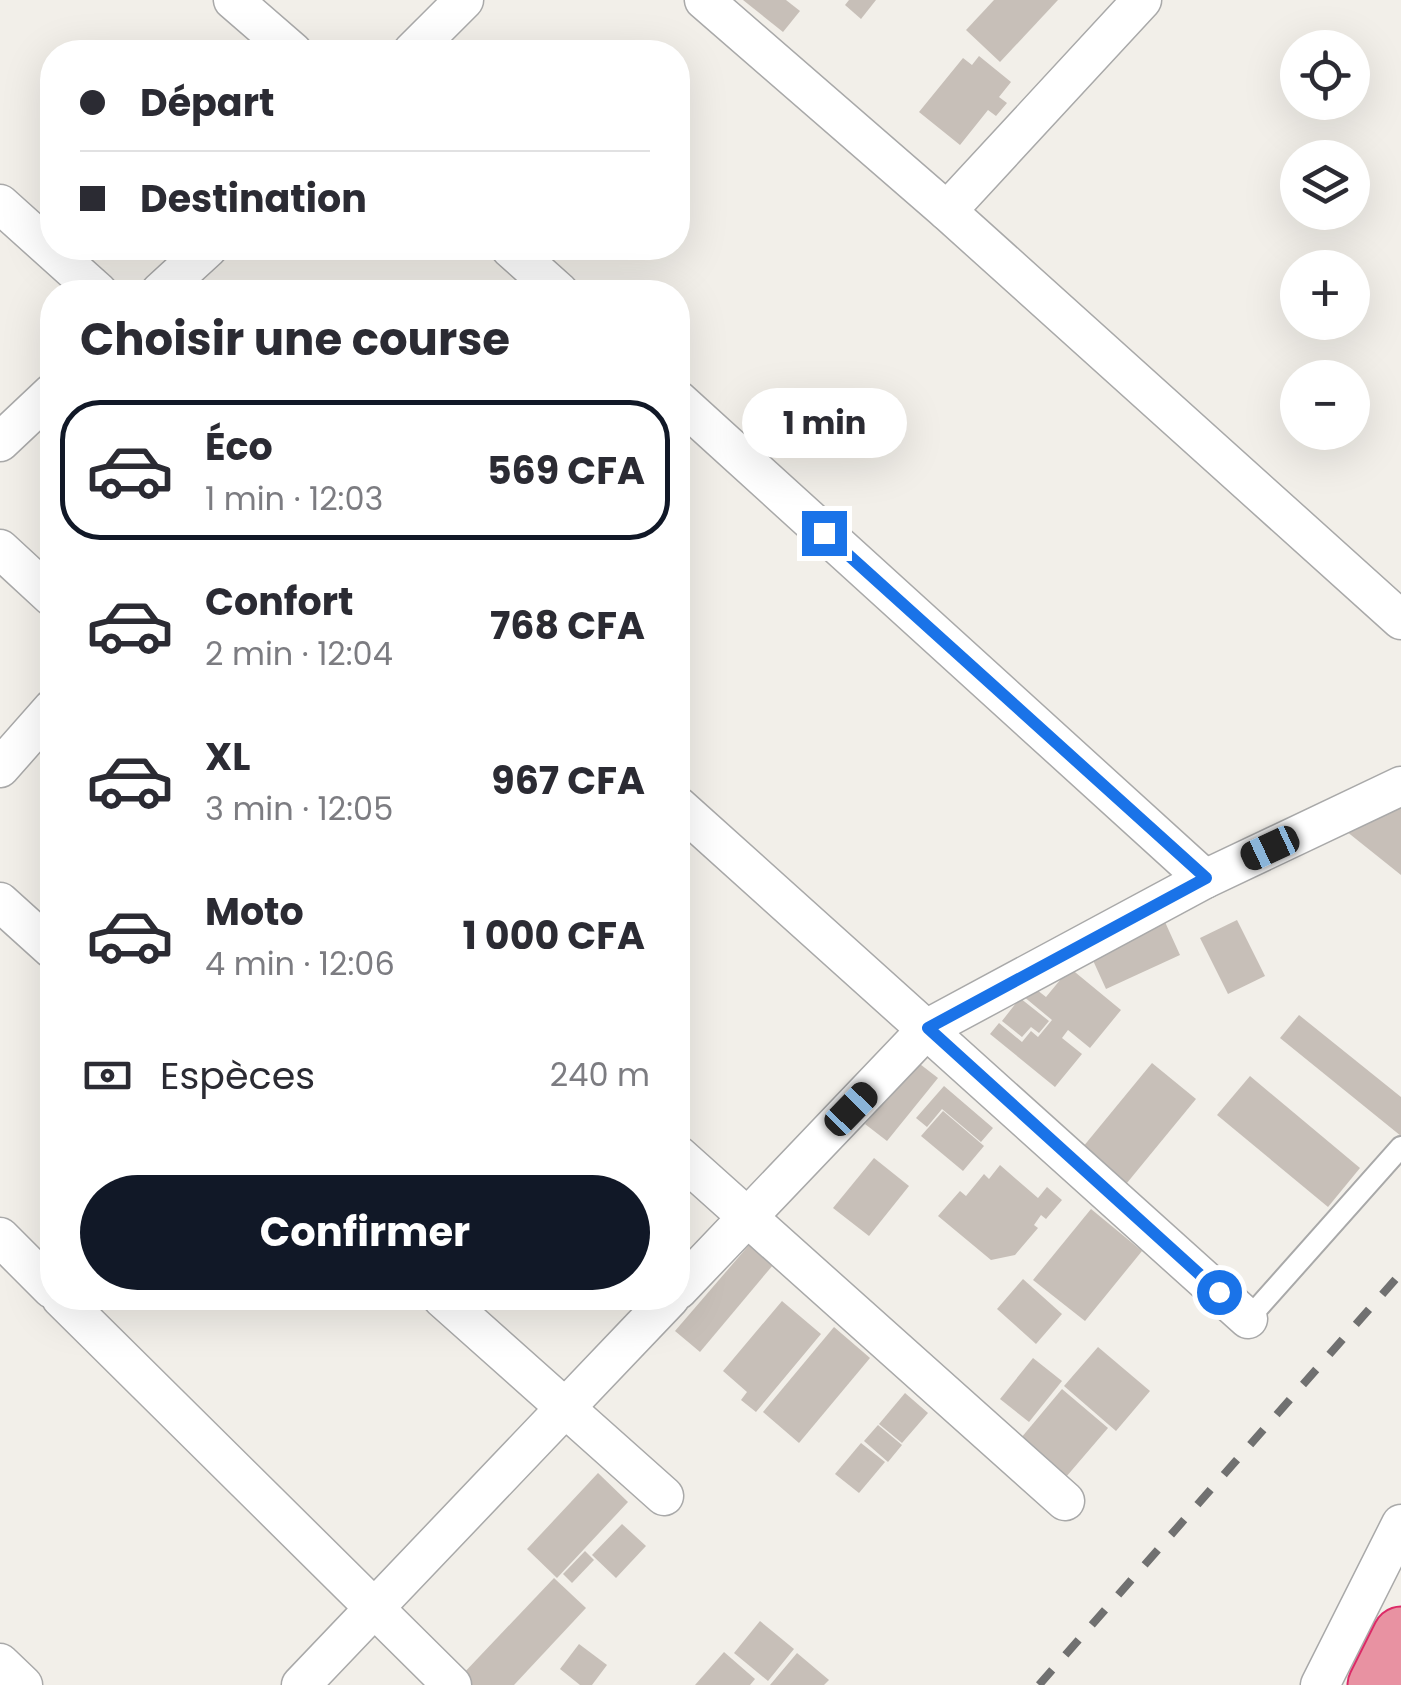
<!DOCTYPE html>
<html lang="fr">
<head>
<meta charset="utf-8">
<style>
	body { margin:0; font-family:Poppins,sans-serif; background:#f7f7f7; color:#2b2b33; height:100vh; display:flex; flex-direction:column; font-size:38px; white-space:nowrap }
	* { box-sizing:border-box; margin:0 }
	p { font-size:32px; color:#7c7c81 }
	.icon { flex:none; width:55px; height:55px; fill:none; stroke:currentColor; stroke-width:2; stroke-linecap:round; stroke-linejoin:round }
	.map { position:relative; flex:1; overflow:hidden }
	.panel { position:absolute; left:40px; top:280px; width:650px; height:1030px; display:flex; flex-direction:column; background:#fff; border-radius:40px; box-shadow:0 10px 40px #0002 }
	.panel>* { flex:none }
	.guide { position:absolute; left:40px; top:40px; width:650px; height:220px; border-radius:40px; box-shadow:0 10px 40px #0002; display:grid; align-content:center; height:220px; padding:0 40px; background:#fff }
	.buttons { position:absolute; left:1280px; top:30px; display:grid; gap:20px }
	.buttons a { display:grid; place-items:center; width:90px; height:90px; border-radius:50%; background:#fff; box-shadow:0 10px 40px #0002; font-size:50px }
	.end { position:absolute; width:45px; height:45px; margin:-22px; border:12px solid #1a73e8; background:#fff; box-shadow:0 0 0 5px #fff }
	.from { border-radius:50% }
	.bubble { position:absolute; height:70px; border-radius:35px; background:#fff; box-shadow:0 10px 40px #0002; font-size:32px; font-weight:700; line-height:70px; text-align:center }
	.car { position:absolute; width:30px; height:60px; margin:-30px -15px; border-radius:12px; box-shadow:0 0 8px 2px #0007; background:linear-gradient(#222 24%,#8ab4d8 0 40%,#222 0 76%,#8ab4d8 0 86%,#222 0) }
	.guide b { display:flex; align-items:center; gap:35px; height:95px; font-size:38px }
	.guide b+b { border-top:2px solid #e1e1e2 }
	.guide i { width:25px; height:25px; background:#2b2b33 }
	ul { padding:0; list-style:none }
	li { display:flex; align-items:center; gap:30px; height:140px; margin:0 20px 15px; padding:0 20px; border:5px solid transparent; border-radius:40px }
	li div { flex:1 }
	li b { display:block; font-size:38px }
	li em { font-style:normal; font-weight:700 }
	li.selected { border-color:#111827 }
	li>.icon { width:90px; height:90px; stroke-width:1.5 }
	h2 { padding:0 40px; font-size:45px; line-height:120px }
	.pay { display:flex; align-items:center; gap:25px; height:110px; padding:0 40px; font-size:38px }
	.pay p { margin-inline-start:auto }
	.action { display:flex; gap:20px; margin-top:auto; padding:20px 40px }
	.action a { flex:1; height:115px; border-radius:60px; background:#111827; color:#fff; font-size:40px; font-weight:700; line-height:115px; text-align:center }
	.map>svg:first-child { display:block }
</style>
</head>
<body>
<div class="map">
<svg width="1401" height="1685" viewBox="0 0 1401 1685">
	<rect width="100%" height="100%" fill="#f2efe9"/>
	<g fill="#c7bfb8">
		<polygon points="743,0 786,0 800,11 783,32"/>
		<polygon points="849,0 876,0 861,19 845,5"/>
		<polygon points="994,0 1058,0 1000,62 966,30"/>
		<polygon points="979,56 1011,82 999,97 1007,103 996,116 988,110 960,145 919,112 963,58 972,65"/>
		<polygon points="1401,804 1401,875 1346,831"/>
		<polygon points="1237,920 1265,976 1228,994 1200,938"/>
		<polygon points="1165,922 1180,955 1106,989 1091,956"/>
		<polygon points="1070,968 1121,1010 1090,1048 1068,1030 1062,1038 1082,1054 1055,1087 990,1034 999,1023 1022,1042 1031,1031 1038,1037 1052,1020 1023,996 1032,986 1046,997"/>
		<polygon points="1020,998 1049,1021 1039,1033 1031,1027 1022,1037 1002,1021"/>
		<polygon points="1299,1015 1401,1097 1401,1136 1280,1038"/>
		<polygon points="916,1061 938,1078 887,1141 865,1124"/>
		<polygon points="1152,1063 1196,1099 1122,1189 1078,1153"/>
		<polygon points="1250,1076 1360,1168 1328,1207 1217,1115"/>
		<polygon points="944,1086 993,1128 981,1142 942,1109 927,1127 916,1118"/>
		<polygon points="943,1111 984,1146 963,1171 921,1136"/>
		<polygon points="874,1158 909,1186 869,1236 833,1208"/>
		<polygon points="1000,1165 1038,1198 1047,1187 1062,1200 1046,1219 1041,1215 1034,1225 1038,1228 1015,1255 991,1260 938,1216 960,1191 966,1196 984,1174 989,1179"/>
		<polygon points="1091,1209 1142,1251 1085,1321 1033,1280"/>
		<polygon points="749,1245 773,1265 700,1352 675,1331"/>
		<polygon points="1023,1279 1062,1314 1036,1344 997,1309"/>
		<polygon points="782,1301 821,1334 756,1412 741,1400 747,1392 723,1371"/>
		<polygon points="834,1327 870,1358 799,1443 763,1412"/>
		<polygon points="1098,1347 1150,1391 1116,1431 1064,1386"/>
		<polygon points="1033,1358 1062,1381 1029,1422 1000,1399"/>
		<polygon points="1062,1389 1108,1428 1066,1477 1021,1438"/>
		<polygon points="905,1393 928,1413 902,1443 879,1424"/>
		<polygon points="878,1425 902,1445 888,1462 864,1441"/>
		<polygon points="861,1443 885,1462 859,1493 835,1474"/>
		<polygon points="598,1473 628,1502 557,1578 527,1549"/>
		<polygon points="622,1524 646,1546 616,1578 592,1555"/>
		<polygon points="585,1551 594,1560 572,1583 563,1574"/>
		<polygon points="554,1578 586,1608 514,1685 470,1685 461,1676"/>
		<polygon points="760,1621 794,1649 768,1681 734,1653"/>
		<polygon points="579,1644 607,1665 592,1685 580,1685 560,1669"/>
		<polygon points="724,1652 755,1679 750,1685 695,1685"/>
		<polygon points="797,1653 829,1680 824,1685 770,1685"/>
	</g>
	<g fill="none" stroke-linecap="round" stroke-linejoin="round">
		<defs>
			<polyline id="lane" points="1248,1319 1401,1147"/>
			<g id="street">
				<polyline points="233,0 293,52"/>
				<polyline points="704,0 947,211 1401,620"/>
				<polyline points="412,52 464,0"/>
				<polyline points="0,204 98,292"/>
				<polyline points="947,211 1142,0"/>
				<polyline points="510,248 559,292"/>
				<polyline points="160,292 208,248"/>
				<polyline points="678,400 1205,879"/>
				<polyline points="0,442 52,393"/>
				<polyline points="0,549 52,597"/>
				<polyline points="0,768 52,709"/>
				<polyline points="678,806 1248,1319"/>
				<polyline points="0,902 52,949"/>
				<polyline points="678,1155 1065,1501"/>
				<polyline points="0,1237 52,1289"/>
				<polyline points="678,1290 928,1028 1205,879 1401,786"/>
				<polyline points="61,1298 452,1685"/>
				<polyline points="442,1298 664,1496"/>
				<polyline points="0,1663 23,1685"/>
				<polyline points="301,1685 670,1298"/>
				<polyline points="1320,1685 1401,1524"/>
			</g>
			<polyline id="highway" points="1376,1685 1401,1635"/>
		</defs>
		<use href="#lane" stroke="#a9a9a9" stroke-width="24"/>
		<use href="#street" stroke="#a9a9a9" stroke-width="41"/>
		<use href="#highway" stroke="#dc2a67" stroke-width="59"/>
		<use href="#lane" stroke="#fff" stroke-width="20"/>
		<use href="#street" stroke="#fff" stroke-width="38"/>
		<use href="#highway" stroke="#e892a2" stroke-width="55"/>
		<polyline stroke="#707070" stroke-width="8" stroke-dasharray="20 20" stroke-linecap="butt" points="1039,1685 1401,1273"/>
	</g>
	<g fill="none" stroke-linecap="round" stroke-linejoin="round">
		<polyline stroke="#1a73e8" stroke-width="12" points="824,533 1206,878 928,1028 1219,1292"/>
	</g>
</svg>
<div class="buttons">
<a><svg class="icon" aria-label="locate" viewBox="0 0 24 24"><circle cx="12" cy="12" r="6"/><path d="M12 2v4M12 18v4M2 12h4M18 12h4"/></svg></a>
<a><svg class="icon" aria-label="layers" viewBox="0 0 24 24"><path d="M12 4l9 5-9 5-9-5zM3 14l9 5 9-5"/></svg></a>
<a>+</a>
<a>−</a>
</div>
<i class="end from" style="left:1219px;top:1292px"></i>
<i class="end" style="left:824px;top:533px"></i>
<div class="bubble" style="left:742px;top:388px;width:165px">1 min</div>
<i class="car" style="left:1270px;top:848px;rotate:245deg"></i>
<i class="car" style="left:851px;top:1109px;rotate:44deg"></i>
<div class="guide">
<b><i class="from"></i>Départ</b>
<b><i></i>Destination</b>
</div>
<section class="panel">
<h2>Choisir une course</h2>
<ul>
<li class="selected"><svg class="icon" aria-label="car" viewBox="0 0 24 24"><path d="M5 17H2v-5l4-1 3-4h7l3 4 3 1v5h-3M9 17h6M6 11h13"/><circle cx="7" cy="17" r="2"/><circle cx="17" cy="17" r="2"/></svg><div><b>Éco</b><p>1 min · 12:03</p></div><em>569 CFA</em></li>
<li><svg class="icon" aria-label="car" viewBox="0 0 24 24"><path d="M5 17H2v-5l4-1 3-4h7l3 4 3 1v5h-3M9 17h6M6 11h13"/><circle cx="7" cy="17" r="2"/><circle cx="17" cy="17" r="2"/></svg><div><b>Confort</b><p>2 min · 12:04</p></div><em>768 CFA</em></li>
<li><svg class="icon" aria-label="car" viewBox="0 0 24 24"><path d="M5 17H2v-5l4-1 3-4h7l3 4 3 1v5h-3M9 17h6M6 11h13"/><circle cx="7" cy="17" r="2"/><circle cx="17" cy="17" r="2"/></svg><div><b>XL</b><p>3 min · 12:05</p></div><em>967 CFA</em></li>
<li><svg class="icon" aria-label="car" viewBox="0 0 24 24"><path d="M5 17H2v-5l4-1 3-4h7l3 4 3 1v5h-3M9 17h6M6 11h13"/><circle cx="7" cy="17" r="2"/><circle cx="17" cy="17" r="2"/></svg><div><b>Moto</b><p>4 min · 12:06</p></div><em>1 000 CFA</em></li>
</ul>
<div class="pay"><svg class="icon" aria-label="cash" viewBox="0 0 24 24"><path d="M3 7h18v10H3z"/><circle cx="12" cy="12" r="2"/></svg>Espèces<p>240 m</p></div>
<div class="action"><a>Confirmer</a></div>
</section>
</div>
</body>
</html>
